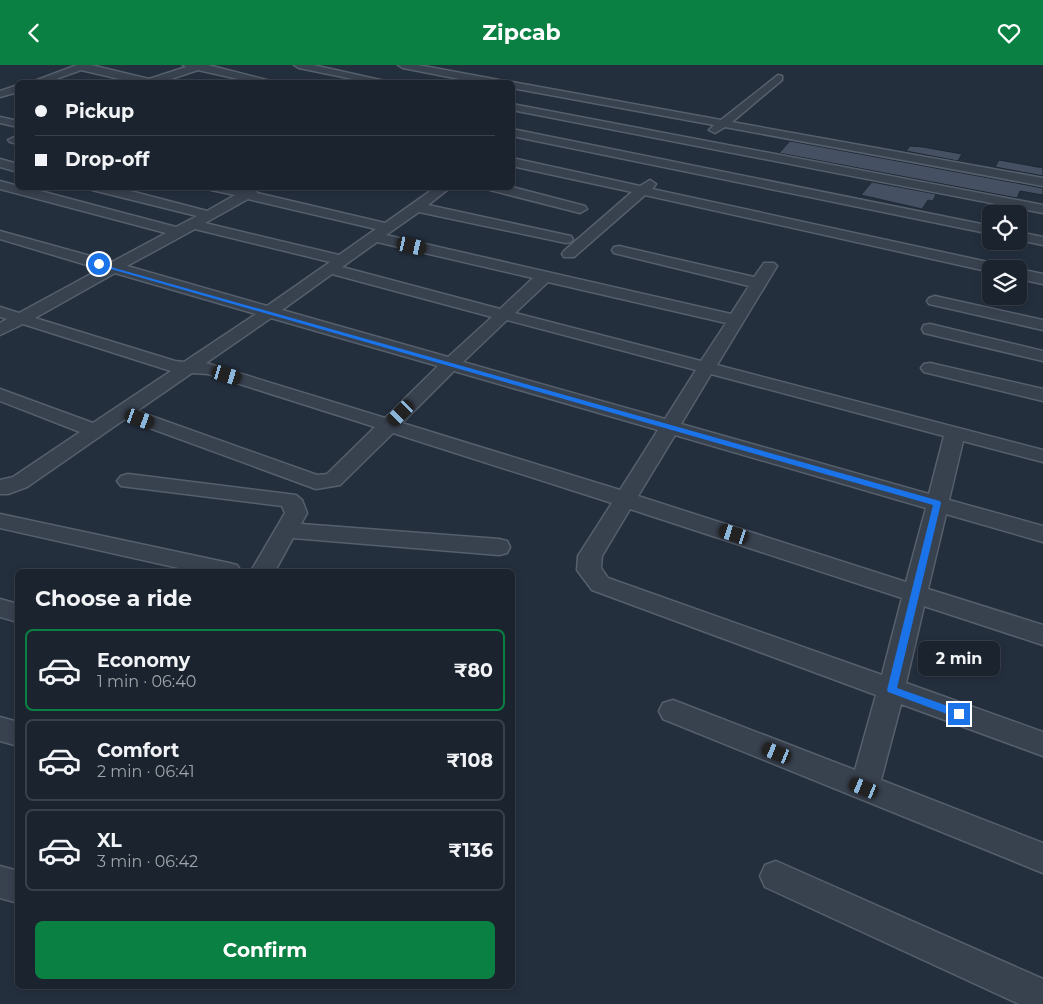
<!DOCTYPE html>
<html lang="en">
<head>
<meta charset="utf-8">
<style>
	body { margin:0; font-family:Montserrat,sans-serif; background:#282f3a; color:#f1f3f6; height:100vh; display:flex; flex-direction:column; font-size:19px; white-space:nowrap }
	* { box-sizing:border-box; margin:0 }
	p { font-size:16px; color:#a0a4aa }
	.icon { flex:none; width:28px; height:28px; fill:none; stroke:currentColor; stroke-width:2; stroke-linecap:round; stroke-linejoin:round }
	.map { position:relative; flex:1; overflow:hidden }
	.side { position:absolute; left:15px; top:504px; width:500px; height:420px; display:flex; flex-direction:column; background:#1b232e; border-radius:8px; box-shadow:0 2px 8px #0003,0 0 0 1px #39404a }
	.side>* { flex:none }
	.banner { position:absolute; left:15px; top:15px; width:500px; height:110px; border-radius:8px; box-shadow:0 2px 8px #0003,0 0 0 1px #39404a; display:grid; align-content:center; height:110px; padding:0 20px; background:#1b232e }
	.tools { position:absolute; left:982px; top:140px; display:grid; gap:10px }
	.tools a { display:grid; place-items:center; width:45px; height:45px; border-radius:8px; background:#1b232e; box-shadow:0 2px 8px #0003,0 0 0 1px #39404a; font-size:25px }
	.end { position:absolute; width:22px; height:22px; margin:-11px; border:6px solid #1a73e8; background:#fff; box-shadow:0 0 0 2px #fff }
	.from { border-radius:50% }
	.bubble { position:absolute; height:35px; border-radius:8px; background:#1b232e; box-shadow:0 2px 8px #0003,0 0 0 1px #39404a; font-size:16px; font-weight:700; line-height:35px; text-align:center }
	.car { position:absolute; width:15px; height:30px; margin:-15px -8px; border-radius:6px; box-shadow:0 0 4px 1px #0007; background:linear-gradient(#222 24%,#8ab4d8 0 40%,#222 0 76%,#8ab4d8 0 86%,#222 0) }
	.banner b { display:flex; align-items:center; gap:18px; height:48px; font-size:19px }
	.banner b+b { border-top:1px solid #39404a }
	.banner i { width:12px; height:12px; background:#f1f3f6 }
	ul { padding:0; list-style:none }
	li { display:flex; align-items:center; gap:15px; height:82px; margin:0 10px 8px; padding:0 10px; border:2px solid #39404a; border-radius:8px }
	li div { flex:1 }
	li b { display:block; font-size:19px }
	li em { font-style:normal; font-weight:700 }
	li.current { border-color:#0b8043 }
	li>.icon { width:45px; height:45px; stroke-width:1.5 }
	h2 { padding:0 20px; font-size:22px; line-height:60px }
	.button { display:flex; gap:10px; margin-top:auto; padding:10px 20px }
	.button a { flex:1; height:58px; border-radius:8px; background:#0b8043; color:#fff; font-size:20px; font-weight:700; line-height:58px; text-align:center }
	header { display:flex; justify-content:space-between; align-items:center; height:65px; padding:0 20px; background:#0b8043; color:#fff; font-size:22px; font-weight:700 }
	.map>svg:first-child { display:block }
</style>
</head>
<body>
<header><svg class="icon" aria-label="back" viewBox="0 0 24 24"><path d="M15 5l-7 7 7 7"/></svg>Zipcab<svg class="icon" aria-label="heart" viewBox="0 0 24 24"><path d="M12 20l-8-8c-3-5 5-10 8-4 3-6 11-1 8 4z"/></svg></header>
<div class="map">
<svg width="1043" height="939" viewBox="0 0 1043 939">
	<rect width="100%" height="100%" fill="#242f3e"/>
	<g fill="#455162" stroke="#1f2835">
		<polygon points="790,76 1043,123 1043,130 1020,126 1017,133 779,88"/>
		<polygon points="910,81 923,82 962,89 958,96 906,86"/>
		<polygon points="999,95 1043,103 1043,111 995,102"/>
		<polygon points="872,117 936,129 933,136 928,135 922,144 861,130"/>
	</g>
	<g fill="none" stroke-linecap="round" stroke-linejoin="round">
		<defs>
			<g id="minor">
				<polygon points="77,0 91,0 149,14 186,2 183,0 208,0 278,18 256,18 198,5 159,18 137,18 81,5 45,18 29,18"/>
				<polygon points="294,0 313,0 394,18 372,18 299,3"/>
				<polygon points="398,0 418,0 499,15 504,18 480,18 403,3"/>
				<polygon points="778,10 782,11 782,15 732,57 1043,113 1043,121 725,62 715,68 709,65 714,60 512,23 512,18 510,18 512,17 721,55"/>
				<polygon points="18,20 18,27 0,32 0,26"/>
				<polygon points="512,39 1043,140 1043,148 512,45"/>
				<polygon points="0,52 18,56 18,62 0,58"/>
				<polygon points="512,64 991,161 991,169 512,71"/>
				<polygon points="14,72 18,72 18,79 10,77 8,75"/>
				<polygon points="512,93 640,121 650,115 656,119 652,124 997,199 1002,201 1004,204 991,204 991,207 645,130 574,192 564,192 562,189 564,186 632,127 512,101"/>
				<polygon points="0,94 18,99 18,107 0,102"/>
				<path d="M0 116 18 121V122H25L176 162 197 151 92 125 91 122H115L207 146 235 130 211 125 210 122C221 122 232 124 243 125 248 125 251 123 256 124L257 128 385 158 436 122H451L428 140 566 170 571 171 573 174 571 177 566 178 419 147 386 170 731 249 749 221 614 188 612 185 614 182 619 181 754 212 764 198H774L777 201 717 300 1043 385V397L963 376 949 435 1043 461V477L946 449 928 524 1043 560V580L924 541 906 618 1043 667V691L901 639 881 715 1043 778V808L663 654 659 646 663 638 673 635 855 705 876 630 592 525 577 505 578 491 612 438 393 368 340 420 316 424 125 354 27 422 8 429H0V415L13 412 80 367 0 336V324L93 358 171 306 23 259 0 270V258L7 254 0 252V242L19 248 100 204 0 174V166L112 197 166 168 0 124ZM248 134 376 164 339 190 205 158ZM195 164 330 197 267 241 127 201ZM377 177 533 213 500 244 342 202ZM115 208 256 249 184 297 175 296 35 253ZM332 209 492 252 448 292 282 245ZM548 217 726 258 701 296 515 248ZM271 253 438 301 385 353 206 298ZM507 255 696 305 665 354 463 297ZM454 306 658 365 620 425 402 358ZM192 308 208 309 375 362 327 409 317 410 137 346ZM711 309 944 371 929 429 681 359ZM675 370 926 443 906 517 638 431ZM630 444 902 533 882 610 608 513 601 503 602 491Z"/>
				<polygon points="489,122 512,122 585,141 587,144 580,148 490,125"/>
				<polygon points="1019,167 1043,172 1043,180 1019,175"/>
				<polygon points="1019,204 1043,209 1043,219 1019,214"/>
				<polygon points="935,231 1043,255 1043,265 929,239 927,236 929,233"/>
				<polygon points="930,259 1043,286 1043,296 924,268 922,264 924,260"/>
				<polygon points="930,298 1043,324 1043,336 924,307 921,303 924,299"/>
				<polygon points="128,409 296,430 302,435 307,448 301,459 499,474 507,476 510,482 507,488 499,490 293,473 275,506 251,506 285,448 282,441 121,421 117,416 121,411"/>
				<polygon points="0,449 229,498 237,500 241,506 192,506 0,463"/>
				<polygon points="0,534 18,539 18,557 0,552"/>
				<polygon points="0,652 18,657 18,681 0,676"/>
				<polygon points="776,796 1043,914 1043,939 1019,939 765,822 760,811 765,800"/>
				<polygon points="0,801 18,806 18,838 0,833"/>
			</g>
		</defs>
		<use href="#minor" stroke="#565f6c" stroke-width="3"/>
		<use href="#minor" fill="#38414e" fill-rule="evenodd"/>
	</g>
	<polygon fill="#1a73e8" points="97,198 940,436 941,438 897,623 962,646 962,652 955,652 888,627 887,625 933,440 97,200"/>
</svg>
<div class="tools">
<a><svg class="icon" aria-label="locate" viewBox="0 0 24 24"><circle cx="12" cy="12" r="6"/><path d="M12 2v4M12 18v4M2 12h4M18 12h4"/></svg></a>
<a><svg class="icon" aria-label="layers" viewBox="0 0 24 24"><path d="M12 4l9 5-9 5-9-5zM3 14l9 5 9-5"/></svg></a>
</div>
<i class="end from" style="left:99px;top:199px"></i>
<i class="end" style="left:959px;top:649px"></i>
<div class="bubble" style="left:918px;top:576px;width:82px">2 min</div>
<i class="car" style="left:412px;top:181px;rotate:103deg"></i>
<i class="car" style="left:227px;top:310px;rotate:107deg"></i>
<i class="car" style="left:401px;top:348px;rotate:225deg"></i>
<i class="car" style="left:140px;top:354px;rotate:110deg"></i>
<i class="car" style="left:734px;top:469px;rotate:288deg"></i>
<i class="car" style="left:777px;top:688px;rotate:292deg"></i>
<i class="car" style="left:864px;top:723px;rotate:292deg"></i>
<div class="banner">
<b><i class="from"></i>Pickup</b>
<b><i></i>Drop-off</b>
</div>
<section class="side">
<h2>Choose a ride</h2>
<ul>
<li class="current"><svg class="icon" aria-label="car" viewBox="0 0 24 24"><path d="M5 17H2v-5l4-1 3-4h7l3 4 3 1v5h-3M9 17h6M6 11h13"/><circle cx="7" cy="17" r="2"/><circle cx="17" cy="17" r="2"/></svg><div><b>Economy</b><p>1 min · 06:40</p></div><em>₹80</em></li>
<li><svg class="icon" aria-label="car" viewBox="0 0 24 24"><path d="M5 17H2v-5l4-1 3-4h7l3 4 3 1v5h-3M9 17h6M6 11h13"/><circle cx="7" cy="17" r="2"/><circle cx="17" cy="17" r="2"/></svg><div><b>Comfort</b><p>2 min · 06:41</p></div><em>₹108</em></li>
<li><svg class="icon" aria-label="car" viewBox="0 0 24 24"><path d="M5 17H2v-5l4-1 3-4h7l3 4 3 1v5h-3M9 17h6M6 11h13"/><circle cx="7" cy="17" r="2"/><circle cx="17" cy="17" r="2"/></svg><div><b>XL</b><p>3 min · 06:42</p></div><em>₹136</em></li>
</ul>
<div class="button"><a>Confirm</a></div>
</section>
</div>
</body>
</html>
